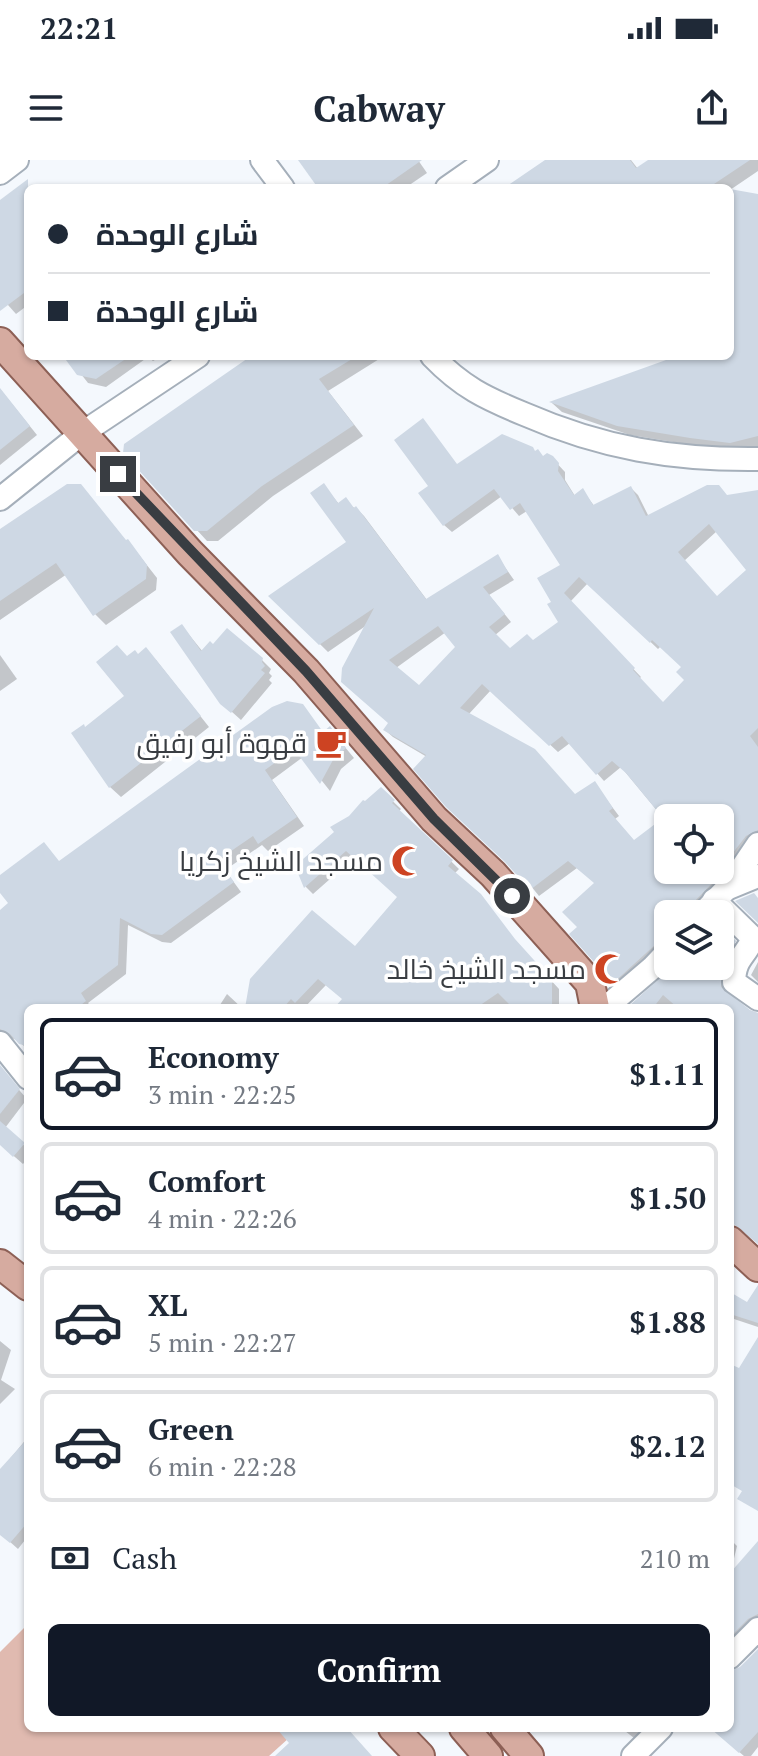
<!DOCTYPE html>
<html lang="en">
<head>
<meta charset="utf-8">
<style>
	body { margin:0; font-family:"PT Serif",Cairo,serif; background:#f6f6f7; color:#1f2937; height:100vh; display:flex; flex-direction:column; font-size:30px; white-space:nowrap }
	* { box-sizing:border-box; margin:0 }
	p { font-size:26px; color:#747a83 }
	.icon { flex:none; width:44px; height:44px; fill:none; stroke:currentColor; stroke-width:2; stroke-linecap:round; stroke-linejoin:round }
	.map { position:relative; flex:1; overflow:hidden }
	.drawer { position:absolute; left:24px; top:844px; width:710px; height:728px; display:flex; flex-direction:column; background:#fff; border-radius:12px; box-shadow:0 2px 6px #0004 }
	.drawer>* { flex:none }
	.banner { position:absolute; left:24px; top:24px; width:710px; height:176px; border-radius:12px; box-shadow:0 2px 6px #0004; display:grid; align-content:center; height:176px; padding:0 24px; background:#fff }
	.tools { position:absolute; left:654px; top:644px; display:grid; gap:16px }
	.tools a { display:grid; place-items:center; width:80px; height:80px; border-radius:12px; background:#fff; box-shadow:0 2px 6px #0004; font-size:40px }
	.end { position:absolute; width:36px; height:36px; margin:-18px; border:10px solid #393d42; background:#fff; box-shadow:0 0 0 4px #fff }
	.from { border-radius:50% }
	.banner b { display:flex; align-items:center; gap:28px; height:76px; font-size:30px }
	.banner b+b { border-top:2px solid #e0e1e3 }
	.banner i { width:20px; height:20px; background:#1f2937 }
	ul { padding:14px 0 0; list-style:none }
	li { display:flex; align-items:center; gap:24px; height:112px; margin:0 16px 12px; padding:0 8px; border:4px solid #e0e1e3; border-radius:12px }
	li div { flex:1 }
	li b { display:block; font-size:30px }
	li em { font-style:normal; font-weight:600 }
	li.on { border-color:#111827 }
	li>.icon { width:72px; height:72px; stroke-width:1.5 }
	.pay { display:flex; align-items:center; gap:20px; height:88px; padding:0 24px; font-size:30px }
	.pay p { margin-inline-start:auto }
	.action { display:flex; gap:16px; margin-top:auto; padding:16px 24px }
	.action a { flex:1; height:92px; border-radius:12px; background:#111827; color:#fff; font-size:32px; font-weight:600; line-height:92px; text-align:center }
	.status { display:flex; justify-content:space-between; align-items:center; height:56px; padding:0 40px; background:#fff; direction:ltr }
	.status svg { height:22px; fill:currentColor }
	header { display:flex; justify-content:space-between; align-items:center; height:104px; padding:0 24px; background:#fff; font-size:36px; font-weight:600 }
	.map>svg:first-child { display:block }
</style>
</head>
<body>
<div class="status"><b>22:21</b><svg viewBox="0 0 49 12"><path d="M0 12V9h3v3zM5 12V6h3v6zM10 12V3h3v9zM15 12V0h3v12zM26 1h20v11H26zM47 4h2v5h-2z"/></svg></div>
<header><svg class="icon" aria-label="menu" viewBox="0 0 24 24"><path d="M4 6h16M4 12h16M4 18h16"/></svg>Cabway<svg class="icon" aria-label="share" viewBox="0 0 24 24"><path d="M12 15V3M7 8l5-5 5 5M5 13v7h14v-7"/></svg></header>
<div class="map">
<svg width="758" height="1596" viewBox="0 0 758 1596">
	<rect width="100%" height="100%" fill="#f4f8fd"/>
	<polygon fill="#e0bab0" points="28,1464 28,1568 300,1568 269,1596 0,1596 0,1492"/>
	<g fill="#0003" fill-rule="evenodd">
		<polygon points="307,0 418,0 427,13 405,28 320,28"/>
		<polygon points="546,0 631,0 638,9 652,0 758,0 758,11 730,30 730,28 510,28"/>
		<polygon points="28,31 28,145 16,154 0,136 0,43"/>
		<polygon points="730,31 758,36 758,289 742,293 630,275 562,252 552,243 667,202 670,196 730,196"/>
		<polygon points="67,196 162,196 153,201 148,197 106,227 88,223"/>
		<polygon points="257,196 384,196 328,231 363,276 273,336 218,381 207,381 196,369"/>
		<polygon points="465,196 484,196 479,200"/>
		<polygon points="0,229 37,275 0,305"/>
		<path d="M552 298 565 312V320L575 336 583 331 595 347 631 328 638 335 649 357 758 332V680L698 754H668V787L618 832 611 824 579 768 596 723 577 708 539 736 427 597 393 577 385 570 390 564 367 465 328 492 271 436 349 383 324 326 339 344 356 348 364 356 427 440 497 396 514 420 489 435 511 462 494 476 510 491 533 483 561 463 553 442 562 405 527 351 519 356 502 336 452 372 444 365 458 306ZM717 371 749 410 718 438 684 401ZM588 423 658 489 661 486 684 507 687 520 663 545 639 519 641 517 570 442ZM446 472 458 488 419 527 396 508ZM491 530 558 592 570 583 604 621 621 607 664 659 635 682 615 659 619 656 594 623 575 636 468 555ZM668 658H720V710H668Z"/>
		<polygon points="0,371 128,381 157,418 156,430 106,465 95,454 67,414 0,460"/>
		<polygon points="182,466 203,492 262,500 271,509 269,513 272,516 269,520 272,523 241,560 222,543"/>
		<polygon points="0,495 17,519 0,531"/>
		<polygon points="138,496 156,500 209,567 121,637 110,627 86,569 127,536 128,498"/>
		<polygon points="330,569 354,598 341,609 330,631 303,597 272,620 304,666 268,691 262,685 225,710 241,732 171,783 162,782 128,765 126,814 88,843 92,848 28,848 28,890 19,881 9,877 0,881 0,752 11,744 0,727 0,718 60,703"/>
		<polygon points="381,630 401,649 399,651 459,709 454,714 559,829 559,848 337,848 345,840 326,825 304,848 300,845 297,848 247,848 356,789 399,737 355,697 313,734 306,727 298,706"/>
		<polygon points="720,768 742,790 729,812 728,835 749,852 758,853 758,1083 730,1060 730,848 629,848 675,806 720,806"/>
		<polygon points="758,802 758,822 751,815"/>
		<polygon points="227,834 242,848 218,848"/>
		<polygon points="0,908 27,939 5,968 28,989 28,998 23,1004 0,984"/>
		<polygon points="730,1134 748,1145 758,1140 758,1167 734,1159 730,1173"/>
		<polygon points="0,1181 11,1190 1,1220 15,1229 0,1244"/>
		<polygon points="28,1277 28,1382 25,1380 18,1389 0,1373 0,1311"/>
		<polygon points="730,1379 737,1386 730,1415 758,1384 758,1466 730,1492"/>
		<polygon points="758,1491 758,1587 751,1596 744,1596 711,1568 730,1568 730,1512 735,1512"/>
		<polygon points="621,1568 650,1568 638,1581"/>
	</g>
	<g fill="#ced8e4" fill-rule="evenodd">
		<polygon points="298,0 422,0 382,28 318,28"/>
		<polygon points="545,0 630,0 636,8 648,0 750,0 708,28 504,28"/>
		<polygon points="28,19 28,130 0,151 0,40"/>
		<polygon points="730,29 758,34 758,276 730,283 690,278 617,266 549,242 666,200 664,196 730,196"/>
		<polygon points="63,196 130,196 96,219 77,215"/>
		<polygon points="251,196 357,196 319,219 354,265 262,326 207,371 194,371 123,293 124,284"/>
		<polygon points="0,228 30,266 0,290"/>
		<path d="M423 258 457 304 502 274 533 287 535 291 538 289 543 296 547 293 553 296 559 303 558 311 574 335 583 328 593 345 631 326 646 356 707 325H719L727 335 758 330V568L750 576 758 587V670L746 676 725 703 727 705 720 715 691 745 688 754H668V773L610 826 603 812 569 774 577 767 562 752 594 723 568 701 530 730 505 702 446 647 413 609 426 595 383 570 388 563 341 522 342 508 374 448 319 485 268 436 346 382 310 333 324 323 338 343 346 337 354 348 356 346 426 439 498 394 508 412 483 427 505 454 489 467 510 488 527 474 533 480 558 462 547 444 551 442 537 418 560 405 520 343 510 350 494 329 443 366 418 333 428 326 394 280ZM709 364 746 410 717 436 678 392ZM579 417 650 483 652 480 681 507 676 512 684 520 663 542 633 510 635 508 564 433ZM438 466 455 487 419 525 389 500ZM482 524 549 586 562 576 596 615 612 601 626 613 663 658 634 680 609 651 613 648 595 621 575 634 535 589 460 548ZM668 658H720V710H668Z"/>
		<polygon points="67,324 81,324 126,380 128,379 147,405 146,419 93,456 56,403 0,441 0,369"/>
		<polygon points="182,464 201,491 210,481 213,484 227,468 263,498 262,502 265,506 261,510 265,513 231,553 220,544 170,472"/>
		<polygon points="117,485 127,496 135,490 138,494 146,487 201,556 109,628 71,573 84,564 85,567 124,536 96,502"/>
		<polygon points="287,541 303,544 323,572 330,566 346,588 333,600 320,624 294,589 265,610 297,657 258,684 253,676 218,700 234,722 162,775 151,774 120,758 118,805 81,833 86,841 77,848 28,848 28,886 19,884 10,874 0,869 0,750 8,743 0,733 0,715 44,682 59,701 272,547"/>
		<polygon points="381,627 395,640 392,643 453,700 448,706 481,734 515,779 552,820 552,848 513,848 498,833 476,848 334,848 342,839 318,819 295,843 291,839 283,848 245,848 250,819 312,750 355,786 397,737 346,691 304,728 295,706 334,672 330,667 349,656 363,640 365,641"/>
		<polygon points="754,733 758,738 758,763 735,741"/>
		<polygon points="720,765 736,781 723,804 721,827 750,850 758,853 758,1084 730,1061 730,848 678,848 663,835 653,848 629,846 673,806 720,806"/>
		<polygon points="0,905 20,929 0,954"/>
		<polygon points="0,961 25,983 13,997 0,985"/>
		<polygon points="758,1125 758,1163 730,1154 730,1132 747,1142"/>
		<polygon points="758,1177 758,1351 737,1339 742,1331 730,1324 730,1204 739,1208"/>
		<polygon points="28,1278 28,1362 10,1383 0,1375 0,1309"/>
		<polygon points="758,1381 758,1454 748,1459 730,1477 730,1413"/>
		<polygon points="758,1489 758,1572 739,1593 710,1568 730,1568 730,1511 740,1507"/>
		<polygon points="276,1568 347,1568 372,1596 275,1596 289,1583"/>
	</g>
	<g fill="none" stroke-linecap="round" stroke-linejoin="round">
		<defs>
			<g id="minor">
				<polyline points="262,0 283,28"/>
				<polyline points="0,13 17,0"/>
				<polyline points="447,28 487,0"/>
				<path d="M432 196C462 227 485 238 524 254 602 288 673 300 758 299"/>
				<polyline points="0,339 81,274 198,196"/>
				<polyline points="726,729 758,716"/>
				<path d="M714 740 753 778C745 798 735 797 734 822L758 839"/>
				<polyline points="702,754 731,724 758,684"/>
				<polyline points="605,848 652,808 668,791"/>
				<polyline points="0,883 28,918"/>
				<polyline points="730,1497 758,1469"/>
				<polyline points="633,1596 661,1568"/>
			</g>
			<g id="major">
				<polyline points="0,182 190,393 306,511 434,659 493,714 590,823 595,848"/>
				<polyline points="730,1081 758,1107"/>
				<polyline points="0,1104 28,1126"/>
				<polyline points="393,1568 420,1596"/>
				<polyline points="464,1568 488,1596"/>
				<polyline points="505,1568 529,1596"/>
			</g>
		</defs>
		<use href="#minor" stroke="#a5afba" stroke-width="26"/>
		<use href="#major" stroke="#8d6056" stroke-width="32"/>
		<use href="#minor" stroke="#fff" stroke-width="22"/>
		<use href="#major" stroke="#d6aba0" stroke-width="28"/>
	</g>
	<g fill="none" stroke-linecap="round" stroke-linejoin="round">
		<polyline stroke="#393d42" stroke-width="10" points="118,314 306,511 434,659 512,736"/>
	</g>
	<defs>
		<symbol id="cafe-bare" viewBox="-9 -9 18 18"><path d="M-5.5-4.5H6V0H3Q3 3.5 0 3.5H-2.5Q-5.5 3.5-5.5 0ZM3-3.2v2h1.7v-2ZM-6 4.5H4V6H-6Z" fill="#cd4322" stroke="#fff" stroke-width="2.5" paint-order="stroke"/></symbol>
		<symbol id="mosque-bare" viewBox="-9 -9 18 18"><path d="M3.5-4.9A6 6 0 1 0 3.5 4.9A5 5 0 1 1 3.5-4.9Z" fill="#cd4322" stroke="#fff" stroke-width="2.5" paint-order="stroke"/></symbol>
	</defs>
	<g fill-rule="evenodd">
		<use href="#cafe-bare" x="309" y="561" width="44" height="44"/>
		<use href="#mosque-bare" x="385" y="679" width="44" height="44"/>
		<use href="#mosque-bare" x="588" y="787" width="44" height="44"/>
	</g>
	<g text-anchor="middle" stroke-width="7" stroke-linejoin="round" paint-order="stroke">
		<g font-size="28" fill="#393d42" stroke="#fff" text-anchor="end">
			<text x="307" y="593">قهوة أبو رفيق</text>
			<text x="383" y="711">مسجد الشيخ زكريا</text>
			<text x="586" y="819">مسجد الشيخ خالد</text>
		</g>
	</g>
</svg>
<div class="tools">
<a><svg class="icon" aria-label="locate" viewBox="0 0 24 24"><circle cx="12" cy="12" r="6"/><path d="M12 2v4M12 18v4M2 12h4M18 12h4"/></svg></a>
<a><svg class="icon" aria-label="layers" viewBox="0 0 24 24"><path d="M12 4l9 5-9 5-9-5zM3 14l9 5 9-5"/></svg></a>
</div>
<i class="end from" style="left:512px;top:736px"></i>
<i class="end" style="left:118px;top:314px"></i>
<div class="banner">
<b><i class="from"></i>شارع الوحدة</b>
<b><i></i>شارع الوحدة</b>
</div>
<section class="drawer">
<ul>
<li class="on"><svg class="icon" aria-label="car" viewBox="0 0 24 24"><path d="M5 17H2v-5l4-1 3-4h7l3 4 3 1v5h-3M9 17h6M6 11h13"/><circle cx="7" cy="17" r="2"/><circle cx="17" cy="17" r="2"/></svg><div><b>Economy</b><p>3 min · 22:25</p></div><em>$1.11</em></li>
<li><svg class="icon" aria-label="car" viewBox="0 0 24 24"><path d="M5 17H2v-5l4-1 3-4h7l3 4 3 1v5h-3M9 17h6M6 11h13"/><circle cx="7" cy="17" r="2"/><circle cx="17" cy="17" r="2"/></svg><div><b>Comfort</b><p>4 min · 22:26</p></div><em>$1.50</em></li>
<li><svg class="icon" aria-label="car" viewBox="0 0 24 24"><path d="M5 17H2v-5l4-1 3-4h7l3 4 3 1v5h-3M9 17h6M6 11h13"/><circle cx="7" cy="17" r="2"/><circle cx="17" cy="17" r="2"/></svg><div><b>XL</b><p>5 min · 22:27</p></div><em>$1.88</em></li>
<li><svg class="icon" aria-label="car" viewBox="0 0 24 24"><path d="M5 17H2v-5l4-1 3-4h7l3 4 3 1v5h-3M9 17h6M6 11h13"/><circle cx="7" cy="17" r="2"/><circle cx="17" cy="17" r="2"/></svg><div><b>Green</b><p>6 min · 22:28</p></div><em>$2.12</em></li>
</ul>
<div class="pay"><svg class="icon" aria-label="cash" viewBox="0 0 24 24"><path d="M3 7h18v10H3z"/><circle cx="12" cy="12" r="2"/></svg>Cash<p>210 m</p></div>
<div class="action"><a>Confirm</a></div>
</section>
</div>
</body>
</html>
